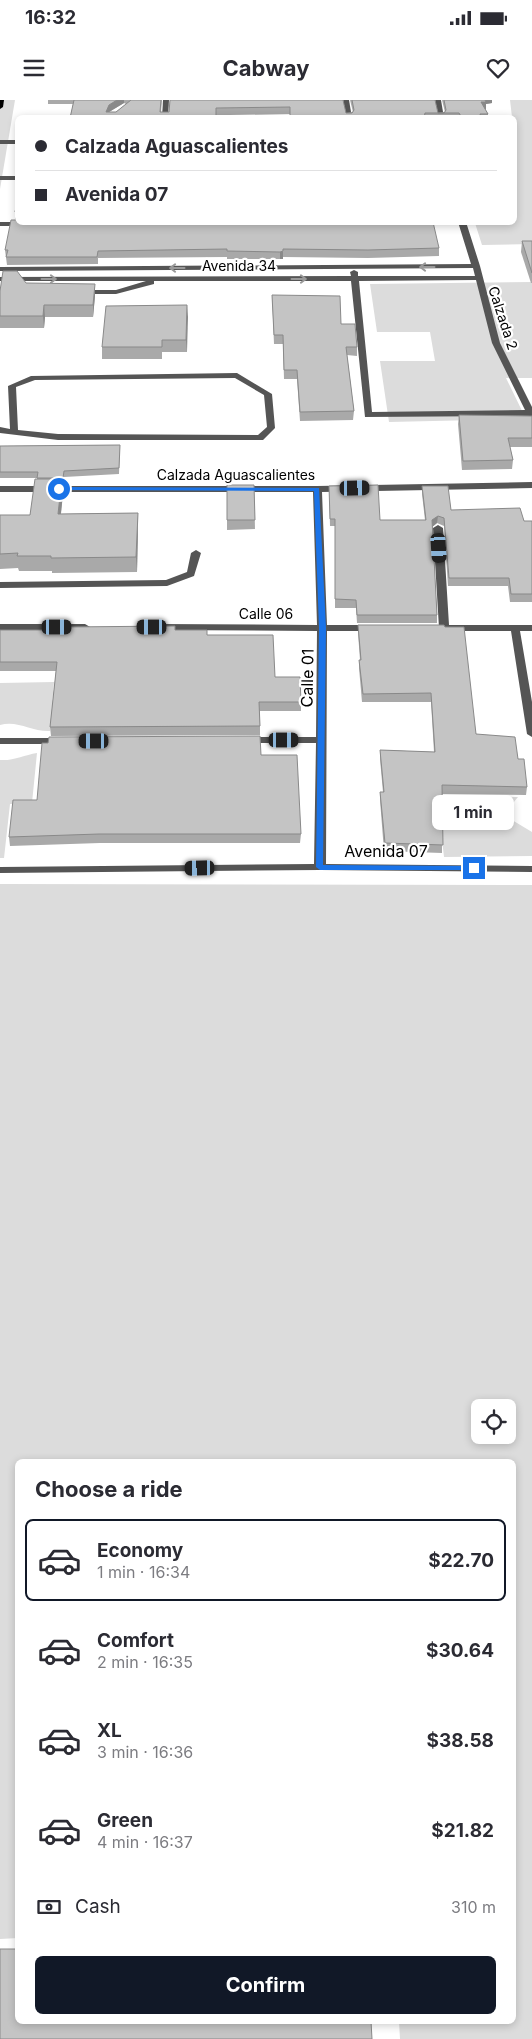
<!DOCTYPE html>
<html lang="en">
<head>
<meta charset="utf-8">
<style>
	body { margin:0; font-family:Inter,sans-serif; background:#f7f7f7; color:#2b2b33; height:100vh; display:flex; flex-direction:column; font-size:19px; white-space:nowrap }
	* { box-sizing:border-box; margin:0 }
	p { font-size:16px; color:#7c7c81 }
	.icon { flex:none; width:28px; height:28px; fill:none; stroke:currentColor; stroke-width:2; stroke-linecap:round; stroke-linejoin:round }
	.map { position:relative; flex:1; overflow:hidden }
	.details { position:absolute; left:15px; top:1359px; width:501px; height:565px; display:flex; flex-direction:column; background:#fff; border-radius:8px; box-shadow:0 2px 8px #0003 }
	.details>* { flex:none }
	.hud { position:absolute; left:15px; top:15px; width:502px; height:110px; border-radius:8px; box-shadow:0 2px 8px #0003; display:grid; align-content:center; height:110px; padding:0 20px; background:#fff }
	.controls { position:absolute; left:471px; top:1299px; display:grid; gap:10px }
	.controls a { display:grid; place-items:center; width:45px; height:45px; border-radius:8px; background:#fff; box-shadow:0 2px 8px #0003; font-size:25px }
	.end { position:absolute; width:22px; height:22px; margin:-11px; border:6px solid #1a73e8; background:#fff; box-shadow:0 0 0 2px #fff }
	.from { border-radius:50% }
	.bubble { position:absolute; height:35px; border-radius:8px; background:#fff; box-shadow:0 2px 8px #0003; font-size:16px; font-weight:700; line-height:35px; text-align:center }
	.car { position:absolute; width:15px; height:30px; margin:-15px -8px; border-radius:6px; box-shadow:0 0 4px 1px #0007; background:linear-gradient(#222 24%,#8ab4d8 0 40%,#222 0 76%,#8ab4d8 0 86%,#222 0) }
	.hud b { display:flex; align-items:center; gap:18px; height:48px; font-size:19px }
	.hud b+b { border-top:1px solid #e1e1e2 }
	.hud i { width:12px; height:12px; background:#2b2b33 }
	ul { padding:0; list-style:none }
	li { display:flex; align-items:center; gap:15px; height:82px; margin:0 10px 8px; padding:0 10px; border:2px solid transparent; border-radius:8px }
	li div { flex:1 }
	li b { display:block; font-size:19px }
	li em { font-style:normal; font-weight:700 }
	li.selected { border-color:#111827 }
	li>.icon { width:45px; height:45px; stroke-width:1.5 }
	h2 { padding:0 20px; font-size:22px; line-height:60px }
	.pay { display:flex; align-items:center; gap:12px; height:55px; padding:0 20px; font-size:19px }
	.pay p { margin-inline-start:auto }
	.cta { display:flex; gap:10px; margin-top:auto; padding:10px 20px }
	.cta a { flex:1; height:58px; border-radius:8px; background:#111827; color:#fff; font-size:20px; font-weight:700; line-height:58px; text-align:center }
	.status { display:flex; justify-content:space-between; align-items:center; height:35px; padding:0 25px; background:#fff; direction:ltr }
	.status svg { height:14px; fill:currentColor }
	header { display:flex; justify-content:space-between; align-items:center; height:65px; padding:0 20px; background:#fff; font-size:22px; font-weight:700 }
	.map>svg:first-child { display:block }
</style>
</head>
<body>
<div class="status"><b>16:32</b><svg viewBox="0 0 49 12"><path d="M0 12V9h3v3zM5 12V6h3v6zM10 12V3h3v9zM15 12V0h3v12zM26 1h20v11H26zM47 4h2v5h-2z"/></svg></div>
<header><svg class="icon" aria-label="menu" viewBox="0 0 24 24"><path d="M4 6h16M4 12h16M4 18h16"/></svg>Cabway<svg class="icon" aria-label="heart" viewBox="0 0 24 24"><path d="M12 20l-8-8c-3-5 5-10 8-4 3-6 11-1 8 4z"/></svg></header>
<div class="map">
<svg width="532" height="1939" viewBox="0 0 532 1939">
	<rect width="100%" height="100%" fill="#fff"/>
	<g fill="#dcdcdc" fill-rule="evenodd">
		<polygon points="0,0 15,0 0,89"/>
		<polygon points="510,0 532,0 532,144 482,145 475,123 515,122 515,18 512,17"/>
		<polygon points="532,182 532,278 506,278 526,319 389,322 380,261 435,261 430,232 377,232 370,184"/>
		<path d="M54 582 50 631C32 632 18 620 0 625V583Z"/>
		<path d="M37 653 32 703 10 704 4 758H0V660C14 661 24 655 37 653Z"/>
		<polygon points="437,697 518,697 509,708 512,720 532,732 532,756 444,757"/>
		<path d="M0 784 532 785V1939H400L399 1921H514V1361H18V1838L0 1839ZM480 1308H508V1335H480Z"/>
	</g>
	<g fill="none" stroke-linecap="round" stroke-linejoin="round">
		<defs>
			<polygon id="major" points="0,0 4,0 3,7 0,9"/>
		</defs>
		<use href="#major" stroke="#dbdbdb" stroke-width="3"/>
		<g fill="#555" fill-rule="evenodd">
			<polygon points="163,0 169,0 168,18 162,18"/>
			<polygon points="343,0 349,0 352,18 346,18"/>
			<polygon points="435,0 441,0 444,18 438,18"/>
			<rect x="0" y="40" width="18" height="4"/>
			<rect x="0" y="76" width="18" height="4"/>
			<polygon points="0,122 30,122 31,124 27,126 0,126"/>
			<path d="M458 122H466L480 166 500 243 532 307V319L528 316 365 317 351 181H154V184L116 194H78L74 192 78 190H116L146 181H0V177L351 176 350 172 354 170 358 172V176H475L473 168 0 171V167L471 164ZM476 180 492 243 525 310 372 312 359 181Z"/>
			<path d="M237 273 272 294 275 328 263 340H58L0 333V327L10 329 8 286 31 276ZM235 278 264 295 267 327 258 335 58 334 18 330 16 287 35 280Z"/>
			<polygon points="532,382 532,388 322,392 327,525 375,525 380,528 375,531 327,531 326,764 532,766 532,772 320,770 0,773 0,767 314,764 316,643 244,643 239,640 244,637 316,637 317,531 157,530 152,527 157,524 317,525 313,392 0,392 0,386 317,386"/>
			<polygon points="438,425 443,428 449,525 532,525 532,531 520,531 532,602 532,637 527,634 511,531 444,531 439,528 433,428"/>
			<polygon points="196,450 201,453 194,476 167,486 0,488 0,482 166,480 187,472 191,453"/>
			<polygon points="0,524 85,524 90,527 85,530 0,530"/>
			<polygon points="0,638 64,638 69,641 64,644 0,644"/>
		</g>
		<use href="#major" fill="#000" fill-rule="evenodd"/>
	</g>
	<g fill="#a9a9a9" fill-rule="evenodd">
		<path d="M48 0H162L161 12H169L170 0H343L346 13 353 12 350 0H435L438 13 445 12 442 0H492V3L486 4V9H485L488 14V18H290V14L70 18 73 4H48ZM124 3 126 4 116 12H109Z"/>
		<polygon points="18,97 18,122 439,148 439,156 368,158 283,157 283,159 227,159 227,157 98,158 98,164 7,165 5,150 15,120 15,112"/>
		<polygon points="522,141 532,141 532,183 531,183 521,152"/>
		<polygon points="26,183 95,196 93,217 45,217 44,228 0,228 0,191"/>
		<polygon points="272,195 341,224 357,247 357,256 347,255 354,311 353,320 300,321 297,279 284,279 283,244 274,244"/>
		<polygon points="187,205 187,252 162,252 162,259 102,259 102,247"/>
		<polygon points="459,315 532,316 532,347 510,347 513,360 512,369 462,370 458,324"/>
		<polygon points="120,345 119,374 64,377 64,384 62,384 63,394 61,414 138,413 138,428 137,472 52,473 52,471 19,471 18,468 0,469 0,415 30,415 37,379 37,378 0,378 0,346"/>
		<polygon points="227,385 254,385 255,429 227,430"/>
		<polygon points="329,386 380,420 425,420 422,394 422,386 451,410 524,421 532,421 532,502 510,502 508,486 448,486 444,426 437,423 432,427 437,515 437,523 357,523 356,508 335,508 335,426 330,426"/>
		<polygon points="358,525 476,634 518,659 527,687 526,695 442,694 442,753 384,751 380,700 380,692 383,692 380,659 380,650 434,652 431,602 362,602 359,568 359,560 360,560 358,533"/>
		<polygon points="0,530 175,530 207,535 275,577 301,602 301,611 260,611 260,635 51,636 50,627 56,571 0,571"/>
		<polygon points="261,655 301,734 300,743 100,743 10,746 9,737 37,700"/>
	</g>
	<g fill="#898989">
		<polygon points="117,0 124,0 124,3 109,12 106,12 109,5"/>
		<polygon points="482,0 492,0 492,3 486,4 486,9 480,9 481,2"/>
		<polygon points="283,151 283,159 280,159 280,152"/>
		<polygon points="95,184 95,196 93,217 93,205"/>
		<polygon points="44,205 45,217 44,228 43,216"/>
		<polygon points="187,205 188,217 187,252 186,240"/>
		<polygon points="62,379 63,394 59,429 58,414"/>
		<polygon points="138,413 138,428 137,472 136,457"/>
		<polygon points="438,416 437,423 431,428 432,420"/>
	</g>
	<g fill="#c4c4c4" stroke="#898989">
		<polygon points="74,0 117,0 109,5 106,12 116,12 131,0 161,0 160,12 169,12 170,0 343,0 346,13 352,13 354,10 352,0 435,0 438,13 444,13 446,10 444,0 485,0 486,2 481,2 488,14 480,14 481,18 462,18 459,13 425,13 424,18 290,18 290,7 216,8 216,18 70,18"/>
		<polygon points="18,97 18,112 15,112"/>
		<polygon points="11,120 18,120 18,122 433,122 439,148 368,150 283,149 283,151 280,152 227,151 227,149 98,151 97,157 6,157 8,150 5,150"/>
		<polygon points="522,141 532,141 532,173"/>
		<polygon points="3,171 17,171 26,183 95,184 93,205 44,205 43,216 0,216 0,191"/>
		<polygon points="272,195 340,196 341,224 355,224 357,247 346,247 354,311 300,312 297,270 284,270 283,235 274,235"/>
		<polygon points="187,205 186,240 162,240 162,247 102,247 106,206"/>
		<polygon points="459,315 532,316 532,338 508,338 513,360 463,361"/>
		<polygon points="120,345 119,368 64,371 63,378 37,378 38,372 0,372 0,346"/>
		<polygon points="35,379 62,379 58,414 138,413 136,457 51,458 51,456 17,456 18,453 0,454 0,415 30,415"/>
		<polygon points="227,385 254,385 255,420 227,420"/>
		<polygon points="378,385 380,420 426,420 422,386 448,386 451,410 520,408 524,421 532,421 532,494 511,494 509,478 449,478 444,418 438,416 432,420 437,515 357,515 356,500 335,499 335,419 330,419 329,386"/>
		<polygon points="358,525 444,525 445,527 464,527 476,634 515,637 518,659 524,659 527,687 442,685 443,745 385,743 380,692 384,692 380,650 435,652 431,593 363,594 359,560 361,560"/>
		<polygon points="175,526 175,530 207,530 207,535 273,535 275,577 300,577 301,602 259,602 260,626 50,627 57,562 0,562 0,530 64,530 64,527"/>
		<polygon points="260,636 261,655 297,655 301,734 99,734 9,737 13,700 37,700 42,643 48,643 49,637"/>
		<polygon points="0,1849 18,1849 18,1921 371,1921 372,1939 0,1939"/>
	</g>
	<defs><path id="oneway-shaft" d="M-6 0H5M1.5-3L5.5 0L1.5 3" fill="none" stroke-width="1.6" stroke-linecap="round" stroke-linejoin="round" transform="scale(1.25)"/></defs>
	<g stroke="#999">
		<use href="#oneway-shaft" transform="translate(427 167) rotate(180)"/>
		<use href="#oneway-shaft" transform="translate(177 168) rotate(180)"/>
		<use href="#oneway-shaft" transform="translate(49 179)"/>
		<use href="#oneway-shaft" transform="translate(299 179)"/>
	</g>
	<polygon fill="#1a73e8" points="59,387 319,388 326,528 323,765 474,766 477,767 477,770 320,770 316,767 319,528 314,391 57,390"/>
	<g text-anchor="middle" stroke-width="4.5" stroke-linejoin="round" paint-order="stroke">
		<g font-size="14" fill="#000" stroke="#fff">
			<text x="239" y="171">Avenida 34</text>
			<text transform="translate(503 218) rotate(72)" y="5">Calzada 2</text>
			<text x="236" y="380">Calzada Aguascalientes</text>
			<text x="266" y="519">Calle 06</text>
		</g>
		<g font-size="16" fill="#000" stroke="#fff">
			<text transform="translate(307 578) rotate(-89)" y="6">Calle 01</text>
			<text x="386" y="757">Avenida 07</text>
		</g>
	</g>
</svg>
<div class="controls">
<a><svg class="icon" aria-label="locate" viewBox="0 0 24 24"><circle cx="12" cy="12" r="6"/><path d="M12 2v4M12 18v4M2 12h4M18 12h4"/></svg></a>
</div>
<i class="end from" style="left:59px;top:389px"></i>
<i class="end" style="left:474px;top:768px"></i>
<div class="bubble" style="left:432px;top:695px;width:82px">1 min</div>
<i class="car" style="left:355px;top:388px;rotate:89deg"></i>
<i class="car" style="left:439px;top:448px;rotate:176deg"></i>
<i class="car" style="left:57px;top:527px;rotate:90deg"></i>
<i class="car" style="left:152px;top:527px;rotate:270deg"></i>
<i class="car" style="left:284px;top:640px;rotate:90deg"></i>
<i class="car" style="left:94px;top:641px;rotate:270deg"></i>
<i class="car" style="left:200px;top:768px;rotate:269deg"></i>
<div class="hud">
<b><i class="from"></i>Calzada Aguascalientes</b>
<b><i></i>Avenida 07</b>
</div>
<section class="details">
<h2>Choose a ride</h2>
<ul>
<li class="selected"><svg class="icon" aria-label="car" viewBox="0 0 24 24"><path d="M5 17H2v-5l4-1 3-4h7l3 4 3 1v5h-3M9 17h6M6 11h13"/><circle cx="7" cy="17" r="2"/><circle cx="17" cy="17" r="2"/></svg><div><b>Economy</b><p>1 min · 16:34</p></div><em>$22.70</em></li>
<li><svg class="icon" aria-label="car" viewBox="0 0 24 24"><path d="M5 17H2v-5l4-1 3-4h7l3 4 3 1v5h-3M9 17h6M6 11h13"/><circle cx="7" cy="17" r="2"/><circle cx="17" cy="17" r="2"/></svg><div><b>Comfort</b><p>2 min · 16:35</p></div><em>$30.64</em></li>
<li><svg class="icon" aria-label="car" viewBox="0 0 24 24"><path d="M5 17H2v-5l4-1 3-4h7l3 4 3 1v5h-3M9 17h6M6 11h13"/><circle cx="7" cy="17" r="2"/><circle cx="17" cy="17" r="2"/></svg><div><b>XL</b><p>3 min · 16:36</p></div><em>$38.58</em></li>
<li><svg class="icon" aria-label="car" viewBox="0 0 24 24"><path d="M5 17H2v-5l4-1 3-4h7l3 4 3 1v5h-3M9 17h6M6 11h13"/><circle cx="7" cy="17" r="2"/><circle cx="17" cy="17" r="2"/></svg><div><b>Green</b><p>4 min · 16:37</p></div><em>$21.82</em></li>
</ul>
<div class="pay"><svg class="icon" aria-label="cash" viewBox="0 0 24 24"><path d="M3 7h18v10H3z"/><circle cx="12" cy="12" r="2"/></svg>Cash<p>310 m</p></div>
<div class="cta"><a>Confirm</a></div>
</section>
</div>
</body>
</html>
